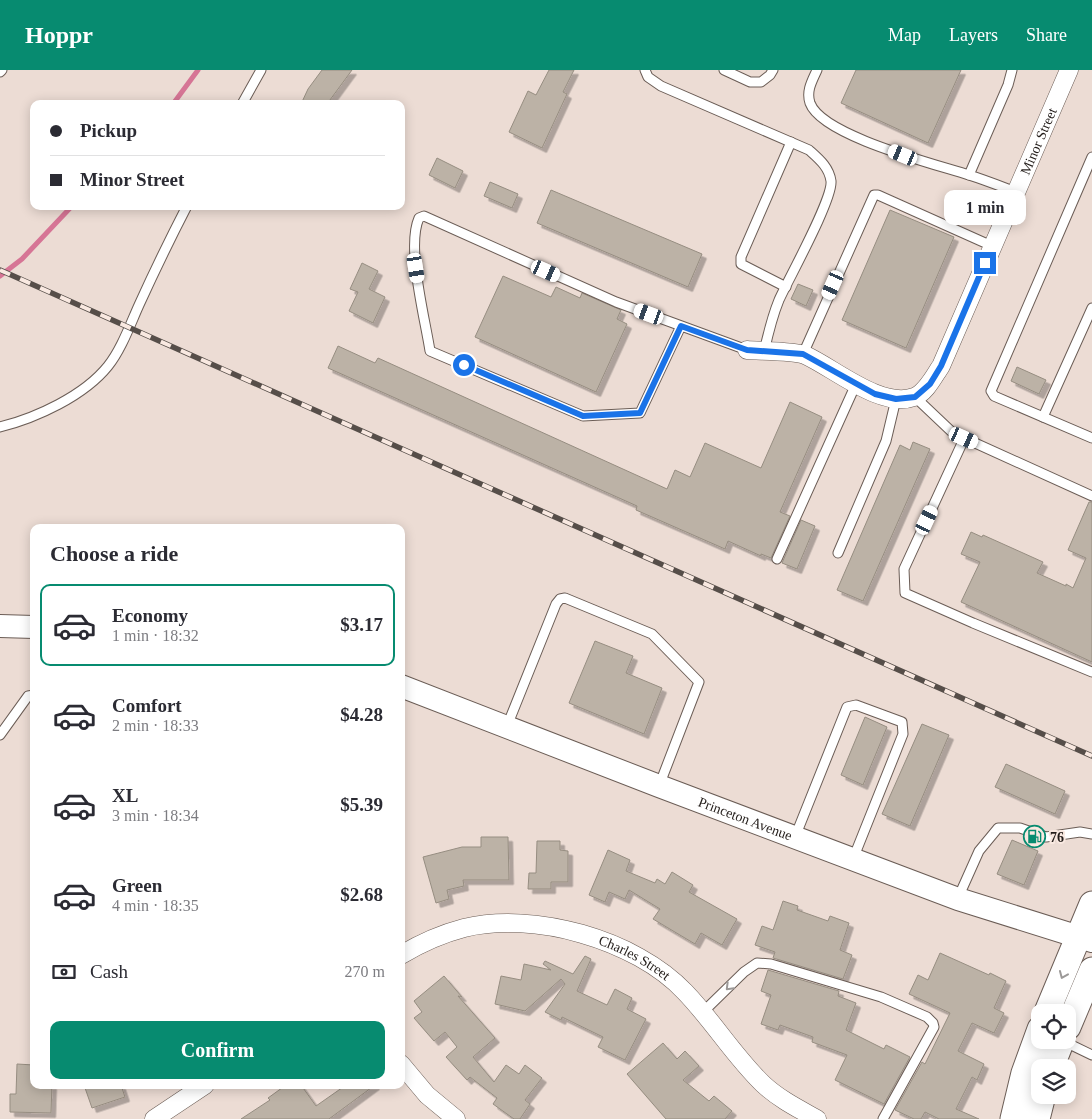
<!DOCTYPE html>
<html lang="en">
<head>
<meta charset="utf-8">
<style>
	body { margin:0; font-family:"Times New Roman",serif; background:#f7f7f7; color:#2b2b33; height:100vh; display:flex; flex-direction:column; font-size:19px; white-space:nowrap }
	* { box-sizing:border-box; margin:0 }
	p { font-size:16px; color:#7c7c81 }
	.icon { flex:none; width:28px; height:28px; fill:none; stroke:currentColor; stroke-width:2; stroke-linecap:round; stroke-linejoin:round }
	.map { position:relative; flex:1; overflow:hidden }
	.side { position:absolute; left:30px; top:454px; width:375px; height:565px; display:flex; flex-direction:column; background:#fff; border-radius:10px; box-shadow:0 2px 12px #0003 }
	.side>* { flex:none }
	.top-card { position:absolute; left:30px; top:30px; width:375px; height:110px; border-radius:10px; box-shadow:0 2px 12px #0003; display:grid; align-content:center; height:110px; padding:0 20px; background:#fff }
	.controls { position:absolute; left:1031px; top:934px; display:grid; gap:10px }
	.controls a { display:grid; place-items:center; width:45px; height:45px; border-radius:10px; background:#fff; box-shadow:0 2px 12px #0003; font-size:25px }
	.end { position:absolute; width:22px; height:22px; margin:-11px; border:6px solid #1a73e8; background:#fff; box-shadow:0 0 0 2px #fff }
	.from { border-radius:50% }
	.bubble { position:absolute; height:35px; border-radius:10px; background:#fff; box-shadow:0 2px 12px #0003; font-size:16px; font-weight:600; line-height:35px; text-align:center }
	.car { position:absolute; width:15px; height:30px; margin:-15px -8px; border-radius:6px; box-shadow:0 0 4px 1px #0007; background:linear-gradient(#fff 24%,#345 0 40%,#fff 0 76%,#345 0 86%,#fff 0) }
	.top-card b { display:flex; align-items:center; gap:18px; height:48px; font-size:19px }
	.top-card b+b { border-top:1px solid #e1e1e2 }
	.top-card i { width:12px; height:12px; background:#2b2b33 }
	ul { padding:0; list-style:none }
	li { display:flex; align-items:center; gap:15px; height:82px; margin:0 10px 8px; padding:0 10px; border:2px solid transparent; border-radius:10px }
	li div { flex:1 }
	li b { display:block; font-size:19px }
	li em { font-style:normal; font-weight:600 }
	li.on { border-color:#078b70 }
	li>.icon { width:45px; height:45px; stroke-width:1.5 }
	h2 { padding:0 20px; font-size:22px; line-height:60px }
	.pay { display:flex; align-items:center; gap:12px; height:55px; padding:0 20px; font-size:19px }
	.pay p { margin-inline-start:auto }
	.button { display:flex; gap:10px; margin-top:auto; padding:10px 20px }
	.button a { flex:1; height:58px; border-radius:10px; background:#078b70; color:#fff; font-size:20px; font-weight:600; line-height:58px; text-align:center }
	header { display:flex; align-items:center; gap:30px; box-sizing:border-box; height:70px; padding:0 25px; background:#078b70; color:#fff }
	header strong { font-size:24px }
	nav { display:flex; gap:28px; margin-inline-start:auto; font-size:18px }
	.map>svg:first-child { display:block }
</style>
</head>
<body>
<header>
<strong>Hoppr</strong>
<nav><a>Map</a><a>Layers</a><a>Share</a></nav>
</header>
<div class="map">
<svg width="1092" height="1049" viewBox="0 0 1092 1049">
	<defs>
		<filter id="shadow"><feDropShadow dx="4.5" dy="4.5" stdDeviation="0" flood-color="#0004"/></filter>
	</defs>
	<rect width="100%" height="100%" fill="#ecdcd4"/>
	<g fill="none" stroke-linecap="round" stroke-linejoin="round">
		<g stroke="#d67595" stroke-width="5">
			<polyline points="173,34 198,0"/>
			<polyline points="0,206 22,189 72,136"/>
		</g>
	</g>
	<g fill="#bcb2a6" stroke="#968d81" filter="url(#shadow)">
		<polygon points="322,0 352,0 327,34 301,34 308,19"/>
		<polygon points="549,0 574,0 563,22 567,24 542,78 509,62 528,21 536,25"/>
		<polygon points="856,0 961,0 928,73 841,33"/>
		<polygon points="437,88 463,101 455,118 429,105"/>
		<polygon points="490,112 518,124 512,138 484,126"/>
		<polygon points="551,120 702,184 688,217 537,153"/>
		<polygon points="890,140 954,167 906,278 842,250"/>
		<polygon points="362,193 378,201 369,219 385,227 373,253 349,241 358,222 350,219"/>
		<polygon points="503,206 551,227 556,217 580,228 582,223 621,240 617,249 627,254 596,322 475,267"/>
		<polygon points="798,214 813,220 806,236 791,229"/>
		<polygon points="338,276 375,293 378,288 667,419 675,400 690,407 705,373 761,398 790,332 822,347 780,442 790,446 771,488 761,484 761,486 728,471 725,479 636,440 637,436 328,298"/>
		<polygon points="1017,297 1046,310 1039,324 1011,311"/>
		<polygon points="913,372 930,379 863,531 837,520 900,375 910,380"/>
		<polygon points="1089,432 1092,432 1092,592 961,532 980,492 961,484 971,462 982,467 983,465 1043,492 1037,503 1066,516 1066,514 1073,518 1086,488 1068,480"/>
		<polygon points="801,450 815,456 797,499 782,493"/>
		<polygon points="595,571 633,586 626,603 662,618 644,664 569,633"/>
		<polygon points="865,647 887,657 863,715 841,705"/>
		<polygon points="922,654 949,665 910,756 882,744"/>
		<polygon points="1006,694 1065,721 1055,744 995,717"/>
		<polygon points="481,767 508,767 509,810 463,810 464,816 447,820 449,829 436,833 423,787 462,777 481,777"/>
		<polygon points="1012,770 1038,781 1024,815 997,804"/>
		<polygon points="537,771 560,771 560,780 568,781 568,812 551,812 551,819 528,819 529,803 536,803"/>
		<polygon points="608,780 630,790 626,801 655,813 657,809 665,814 672,802 693,815 689,822 737,849 722,875 701,863 695,874 653,849 660,839 629,820 625,829 609,822 605,832 589,825"/>
		<polygon points="783,831 798,836 797,840 828,851 830,846 849,853 840,880 852,885 843,909 773,888 775,882 755,875 762,856 773,860"/>
		<polygon points="940,883 989,905 990,903 1006,911 994,938 1004,943 994,963 972,953 958,981 984,994 977,1010 972,1007 956,1039 979,1049 939,1049 925,1042 921,1049 914,1049 895,1040 922,992 925,994 950,943 909,924 918,905 928,910"/>
		<polygon points="585,886 591,889 577,921 607,935 615,919 632,928 627,939 646,949 625,990 598,977 603,967 562,947 561,950 545,942 565,914 561,909 525,941 495,934 501,906 521,910 524,894 551,900 543,894 545,891 573,904"/>
		<polygon points="768,900 839,921 838,926 856,933 846,960 884,979 886,975 910,987 884,1034 835,1010 847,985 812,972 813,967 780,955 778,960 761,954 771,925 761,921"/>
		<polygon points="444,906 462,927 458,926 495,968 473,987 494,1012 506,995 519,1004 525,995 542,1008 525,1030 530,1034 520,1049 514,1049 493,1034 497,1028 470,1007 467,1010 446,987 457,977 445,962 434,971 414,948 422,942 414,931"/>
		<polygon points="663,973 677,989 685,981 699,996 683,1010 709,1031 714,1026 732,1041 725,1049 666,1049 627,1004"/>
		<polygon points="17,994 34,995 34,1015 52,1015 51,1043 10,1042 10,1024 16,1024"/>
		<polygon points="84,1015 121,1015 125,1027 92,1038"/>
		<polygon points="286,1015 301,1015 316,1036 346,1015 375,1015 329,1049 241,1049 270,1030 268,1028"/>
	</g>
	<g fill="none" stroke-linecap="round" stroke-linejoin="round">
		<defs>
			<g id="service">
				<path d="M645 0 648 7 661 16 809 80C819 89 829 97 831 111 833 129 789 208 779 230 772 247 768 264 764 282"/>
				<polyline points="724,0 750,12 761,12 770,5 773,0"/>
				<path d="M817 0C812 11 806 21 810 33 822 66 935 94 969 105 985 110 1000 116 1016 122"/>
				<polyline points="0,2 2,0"/>
				<polyline points="242,34 261,0"/>
				<polyline points="1092,87 991,321 994,326 1092,368"/>
				<polyline points="969,105 1008,15 1012,0"/>
				<polyline points="786,217 741,194 741,187 791,72"/>
				<path d="M681 256 640 343 583 346 430 281C425 248 406 177 419 148L424 146 616 232 747 280"/>
				<polyline points="803,284 874,125 878,125 992,176"/>
				<polyline points="915,327 953,363 1092,426"/>
				<polyline points="1043,347 1092,238"/>
				<path d="M0 357C36 348 84 326 108 296 121 280 130 255 139 235 154 202 170 169 187 136"/>
				<polyline points="964,369 904,499 905,523 973,553 1092,602"/>
				<polyline points="838,483 886,371 896,329"/>
				<polyline points="777,489 856,314"/>
				<polyline points="507,656 556,534 560,529 565,528 652,564 699,612 659,716"/>
				<polyline points="0,665 28,626 34,625"/>
				<polyline points="795,767 847,637 856,635 902,652 903,664 853,789"/>
				<polyline points="958,828 979,781 998,758 1020,758 1046,767 1080,762 1092,764"/>
				<polyline points="702,943 744,902 757,893 771,894 881,927 927,947 933,953 934,957 883,1049"/>
				<polyline points="1063,971 1092,985"/>
			</g>
			<g id="minor">
				<path id="s1" d="M747 280C760 281 796 281 805 285 834 298 881 339 914 327 926 323 934 306 941 296L1069 0"/>
				<path id="s2" d="M401 885C421 873 441 864 464 858 533 841 635 869 685 922 713 951 734 986 763 1014 779 1029 799 1039 817 1049"/>
				<polyline points="401,994 427,1025 456,1049"/>
				<polyline points="154,1049 205,1015"/>
			</g>
			<g id="tertiary">
				<polyline points="0,556 34,557"/>
				<path id="s3" d="M401 616 659 716 958 829 1092 871"/>
			</g>
			<g id="secondary">
				<polyline points="1047,942 1092,834"/>
				<polyline points="1068,957 1092,900"/>
				<polyline points="1051,998 1062,970"/>
				<polyline points="1013,1049 1024,1003 1040,959"/>
				<polyline points="1037,1049 1043,1025"/>
			</g>
		</defs>
		<use href="#service" stroke="#6b5d56" stroke-width="11"/>
		<use href="#minor" stroke="#6b5d56" stroke-width="19"/>
		<use href="#tertiary" stroke="#6b5d56" stroke-width="24"/>
		<use href="#secondary" stroke="#6b5d56" stroke-width="27"/>
		<use href="#service" stroke="#fff" stroke-width="9"/>
		<use href="#minor" stroke="#fff" stroke-width="18"/>
		<use href="#tertiary" stroke="#fff" stroke-width="22"/>
		<use href="#secondary" stroke="#fff" stroke-width="25"/>
		<defs>
			<polyline id="rail" points="0,200 1092,686"/>
		</defs>
		<use href="#rail" stroke="#564e49" stroke-width="5.5"/>
		<use href="#rail" stroke="#f9e9e1" stroke-width="4" stroke-dasharray="11" stroke-linecap="butt"/>
	</g>
	<defs><path id="oneway-chevron" d="M-2-3.5L2.5 0L-2 3.5" fill="none" stroke-width="1.6" stroke-linecap="round" stroke-linejoin="round" transform="scale(1.25)"/></defs>
	<g stroke="#9c9998">
		<use href="#oneway-chevron" transform="translate(1063 905) rotate(113)"/>
		<use href="#oneway-chevron" transform="translate(729 917) rotate(135)"/>
	</g>
	<g fill="none" stroke-linecap="round" stroke-linejoin="round">
		<polyline stroke="#1a73e8" stroke-width="6" points="464,295 583,346 640,343 681,256 747,280 803,284 875,324 896,329 915,327 930,314 941,296 985,193"/>
	</g>
	<defs>
		<symbol id="fuel-ring" viewBox="-11 -11 22 22"><circle r="9.5" fill="#f9e9e1" stroke="#078b70" stroke-width="1.5"/><path d="M-5.5-6h7V0h2V4h1.3V-2.5L3-4.5l.8-.8L6-3V5H2.5V1h-1V6h-7ZM-4.2-4.7v3.2H.2V-4.7Z" fill="#078b70"/></symbol>
	</defs>
	<g fill-rule="evenodd">
		<use href="#fuel-ring" x="1022" y="754" width="25" height="25"/>
	</g>
	<g text-anchor="middle" stroke-width="4" stroke-linejoin="round" paint-order="stroke">
		<g font-size="14" fill="#231d1a" stroke="#f9e9e1">
			<text dy="5" stroke="none"><textPath href="#s1" startOffset="465">Minor Street</textPath></text>
			<text dy="5" stroke="none"><textPath href="#s3" startOffset="369">Princeton Avenue</textPath></text>
			<text dy="5" stroke="none"><textPath href="#s2" startOffset="246">Charles Street</textPath></text>
		</g>
		<g font-size="14" font-weight="bold" fill="#231d1a" stroke="#f9e9e1" text-anchor="start">
			<text x="1050" y="772">76</text>
		</g>
	</g>
</svg>
<div class="controls">
<a><svg class="icon" aria-label="locate" viewBox="0 0 24 24"><circle cx="12" cy="12" r="6"/><path d="M12 2v4M12 18v4M2 12h4M18 12h4"/></svg></a>
<a><svg class="icon" aria-label="layers" viewBox="0 0 24 24"><path d="M12 4l9 5-9 5-9-5zM3 14l9 5 9-5"/></svg></a>
</div>
<i class="end from" style="left:464px;top:295px"></i>
<i class="end" style="left:985px;top:193px"></i>
<div class="bubble" style="left:944px;top:120px;width:82px">1 min</div>
<i class="car" style="left:903px;top:85px;rotate:292deg"></i>
<i class="car" style="left:416px;top:198px;rotate:171deg"></i>
<i class="car" style="left:546px;top:201px;rotate:114deg"></i>
<i class="car" style="left:833px;top:215px;rotate:204deg"></i>
<i class="car" style="left:649px;top:244px;rotate:290deg"></i>
<i class="car" style="left:964px;top:368px;rotate:114deg"></i>
<i class="car" style="left:927px;top:450px;rotate:25deg"></i>
<div class="top-card">
<b><i class="from"></i>Pickup</b>
<b><i></i>Minor Street</b>
</div>
<section class="side">
<h2>Choose a ride</h2>
<ul>
<li class="on"><svg class="icon" aria-label="car" viewBox="0 0 24 24"><path d="M5 17H2v-5l4-1 3-4h7l3 4 3 1v5h-3M9 17h6M6 11h13"/><circle cx="7" cy="17" r="2"/><circle cx="17" cy="17" r="2"/></svg><div><b>Economy</b><p>1 min · 18:32</p></div><em>$3.17</em></li>
<li><svg class="icon" aria-label="car" viewBox="0 0 24 24"><path d="M5 17H2v-5l4-1 3-4h7l3 4 3 1v5h-3M9 17h6M6 11h13"/><circle cx="7" cy="17" r="2"/><circle cx="17" cy="17" r="2"/></svg><div><b>Comfort</b><p>2 min · 18:33</p></div><em>$4.28</em></li>
<li><svg class="icon" aria-label="car" viewBox="0 0 24 24"><path d="M5 17H2v-5l4-1 3-4h7l3 4 3 1v5h-3M9 17h6M6 11h13"/><circle cx="7" cy="17" r="2"/><circle cx="17" cy="17" r="2"/></svg><div><b>XL</b><p>3 min · 18:34</p></div><em>$5.39</em></li>
<li><svg class="icon" aria-label="car" viewBox="0 0 24 24"><path d="M5 17H2v-5l4-1 3-4h7l3 4 3 1v5h-3M9 17h6M6 11h13"/><circle cx="7" cy="17" r="2"/><circle cx="17" cy="17" r="2"/></svg><div><b>Green</b><p>4 min · 18:35</p></div><em>$2.68</em></li>
</ul>
<div class="pay"><svg class="icon" aria-label="cash" viewBox="0 0 24 24"><path d="M3 7h18v10H3z"/><circle cx="12" cy="12" r="2"/></svg>Cash<p>270 m</p></div>
<div class="button"><a>Confirm</a></div>
</section>
</div>
</body>
</html>
